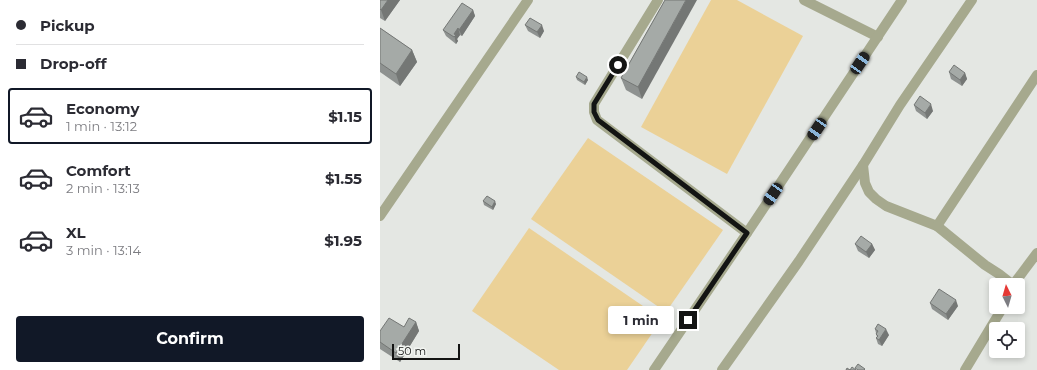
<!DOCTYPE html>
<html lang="en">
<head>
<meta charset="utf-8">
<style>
	body { margin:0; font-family:Montserrat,sans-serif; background:#f2f2f3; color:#2b2b33; height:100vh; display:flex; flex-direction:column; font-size:15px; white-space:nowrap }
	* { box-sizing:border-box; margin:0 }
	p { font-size:13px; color:#7c7c81 }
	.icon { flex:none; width:22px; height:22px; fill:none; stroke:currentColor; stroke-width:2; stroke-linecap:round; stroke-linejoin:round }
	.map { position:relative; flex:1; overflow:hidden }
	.details { display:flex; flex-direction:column; background:#fff; width:380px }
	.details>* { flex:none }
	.hud { display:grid; align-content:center; height:88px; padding:0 16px; background:#fff }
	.needle { width:26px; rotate:355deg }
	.controls { position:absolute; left:609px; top:278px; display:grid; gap:8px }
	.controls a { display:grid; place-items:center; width:36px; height:36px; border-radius:4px; background:#fff; box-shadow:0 2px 6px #0003; font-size:20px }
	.scale { position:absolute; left:12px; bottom:10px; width:68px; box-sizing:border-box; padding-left:4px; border:2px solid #131413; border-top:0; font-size:11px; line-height:14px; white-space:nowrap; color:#131413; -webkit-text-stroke:3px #f2f5f1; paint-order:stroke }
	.end { position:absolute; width:18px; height:18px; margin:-9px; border:5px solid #131413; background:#fff; box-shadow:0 0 0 2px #fff }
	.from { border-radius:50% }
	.bubble { position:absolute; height:28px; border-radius:4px; background:#fff; box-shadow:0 2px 6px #0003; font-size:13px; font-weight:700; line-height:28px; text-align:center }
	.car { position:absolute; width:12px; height:24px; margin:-12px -6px; border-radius:5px; box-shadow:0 0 3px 1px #0007; background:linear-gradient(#222 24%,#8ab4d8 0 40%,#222 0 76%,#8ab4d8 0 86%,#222 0) }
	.hud b { display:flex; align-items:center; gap:14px; height:38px; font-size:15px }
	.hud b+b { border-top:1px solid #e1e1e2 }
	.hud i { width:10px; height:10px; background:#2b2b33 }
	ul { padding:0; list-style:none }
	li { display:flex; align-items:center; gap:12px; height:56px; margin:0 8px 6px; padding:0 8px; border:2px solid transparent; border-radius:4px }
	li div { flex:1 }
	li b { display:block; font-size:15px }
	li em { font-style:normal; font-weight:700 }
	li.current { border-color:#111827 }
	li>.icon { width:36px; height:36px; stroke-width:1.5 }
	.primary-button { display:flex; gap:8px; margin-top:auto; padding:8px 16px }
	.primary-button a { flex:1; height:46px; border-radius:4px; background:#111827; color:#fff; font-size:16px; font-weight:700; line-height:46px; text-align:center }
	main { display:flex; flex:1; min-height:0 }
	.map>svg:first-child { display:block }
</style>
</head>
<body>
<main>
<section class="details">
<div class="hud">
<b><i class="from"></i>Pickup</b>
<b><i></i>Drop-off</b>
</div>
<ul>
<li class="current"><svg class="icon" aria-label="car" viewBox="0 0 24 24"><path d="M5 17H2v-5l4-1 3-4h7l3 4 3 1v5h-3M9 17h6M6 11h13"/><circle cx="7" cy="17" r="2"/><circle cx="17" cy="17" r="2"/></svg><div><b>Economy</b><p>1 min · 13:12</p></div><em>$1.15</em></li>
<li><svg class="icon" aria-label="car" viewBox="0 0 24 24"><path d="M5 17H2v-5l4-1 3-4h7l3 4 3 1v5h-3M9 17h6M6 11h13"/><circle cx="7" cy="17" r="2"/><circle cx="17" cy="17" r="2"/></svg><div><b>Comfort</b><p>2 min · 13:13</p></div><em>$1.55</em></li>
<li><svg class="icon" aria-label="car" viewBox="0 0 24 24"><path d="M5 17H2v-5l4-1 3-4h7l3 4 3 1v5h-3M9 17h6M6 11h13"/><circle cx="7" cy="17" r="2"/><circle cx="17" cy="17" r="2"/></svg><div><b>XL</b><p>3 min · 13:14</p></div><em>$1.95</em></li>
</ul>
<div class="primary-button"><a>Confirm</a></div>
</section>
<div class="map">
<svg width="657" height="370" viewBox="0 0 657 370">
	<rect width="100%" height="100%" fill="#e4e7e3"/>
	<g fill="#ebd197">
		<polygon points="331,0 357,0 423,36 347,174 261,127"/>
		<polygon points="208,138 343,230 286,312 151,219"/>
		<polygon points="149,228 282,319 247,370 179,370 92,311"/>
	</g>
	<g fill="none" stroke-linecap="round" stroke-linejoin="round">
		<g stroke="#a6a98e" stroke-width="10">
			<polyline points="278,0 214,104 214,112 217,120 367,233"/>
			<polyline points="424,0 498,37"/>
			<polyline points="483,165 485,183 489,192 496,199 506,206 557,226 605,265 619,274 633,285"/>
			<polyline points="0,216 148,0"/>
			<polyline points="557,226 657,75"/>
			<polyline points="633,285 657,253"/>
			<polyline points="274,370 367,233 522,0"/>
			<polyline points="342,370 419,261 483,165 520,105 592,0"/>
			<polyline points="585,370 623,307"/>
		</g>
	</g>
	<g fill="#8e9290">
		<polygon points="0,0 20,0 5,21 0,18"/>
		<polygon points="285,0 262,99 246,90 241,78"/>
		<polygon points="93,10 95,16 82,36 80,35 77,39 78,41 76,44 66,36 63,30"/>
		<polygon points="145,25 164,31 160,38 148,31"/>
		<polygon points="0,28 32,50 37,62 20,86 0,72"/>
		<polygon points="569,72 585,73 587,79 582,86 571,79"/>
		<polygon points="196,77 208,80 205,85 197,80"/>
		<polygon points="534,105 553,111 547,119 536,111"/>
		<polygon points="103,201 116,204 113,210 104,205"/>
		<polygon points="475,244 492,244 495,250 489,258 478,251"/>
		<polygon points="550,303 578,306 568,320 552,309"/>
		<polygon points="36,322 39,331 20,362 0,349 0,331 24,327"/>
		<polygon points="495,329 509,335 502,346 498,344 496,338 497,337 496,334 496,333"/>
	</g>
	<g fill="#747775">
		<polygon points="8,0 20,0 5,21 1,10"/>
		<polygon points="306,0 317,0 262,99 258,87"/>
		<polygon points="93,10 95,16 82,36 79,30"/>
		<polygon points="162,25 164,31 160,38 157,32"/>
		<polygon points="78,28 80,35 77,39 78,41 76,44 74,34"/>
		<polygon points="32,50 37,62 20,86 16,74"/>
		<polygon points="585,73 587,79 582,86 580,80"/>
		<polygon points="207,77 208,80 205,85 204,82"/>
		<polygon points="551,104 553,111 547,119 545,113"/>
		<polygon points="115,201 116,204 113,210 112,207"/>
		<polygon points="492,244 495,250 489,258 486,252"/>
		<polygon points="576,300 578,306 568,320 566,314"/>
		<polygon points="36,322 39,331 20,362 16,353"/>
		<polygon points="506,329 509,335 502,346 499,340"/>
	</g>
	<g fill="#a5aaa7" stroke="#747775">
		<polygon points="0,0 8,0 1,10 0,9"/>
		<polygon points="285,0 306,0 258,87 241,78"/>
		<polygon points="82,3 93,10 79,30 78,28 74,34 76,35 74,37 63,30"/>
		<polygon points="150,18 162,25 157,32 145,25"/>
		<polygon points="0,28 32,50 16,74 0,63"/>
		<polygon points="574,65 585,73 580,80 569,72"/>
		<polygon points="199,72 207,77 204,82 196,77"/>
		<polygon points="540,96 551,104 545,113 534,105"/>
		<polygon points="107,196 115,201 112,207 103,201"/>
		<polygon points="481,236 492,244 486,252 475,244"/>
		<polygon points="559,289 576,300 566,314 550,303"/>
		<polygon points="9,318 24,327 29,318 36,322 16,353 0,342 0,331"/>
		<polygon points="498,324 506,329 499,340 496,338 498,336 496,334 498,331 495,329"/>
		<polygon points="478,364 485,369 484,370 478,370 475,368"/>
		<polygon points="472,367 476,370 466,370 467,368 470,370"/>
	</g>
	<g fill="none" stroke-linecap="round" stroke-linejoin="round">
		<polyline stroke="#131413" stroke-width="5" points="238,65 214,104 214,112 218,120 367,233 308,320"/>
	</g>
</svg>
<div class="controls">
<a><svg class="needle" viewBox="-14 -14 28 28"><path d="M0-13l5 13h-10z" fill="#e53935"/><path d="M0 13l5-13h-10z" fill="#7c7c81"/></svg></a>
<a><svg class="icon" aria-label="locate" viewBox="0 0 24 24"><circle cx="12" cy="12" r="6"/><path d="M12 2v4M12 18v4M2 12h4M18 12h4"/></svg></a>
</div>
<div class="scale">50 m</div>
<i class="end from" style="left:238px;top:65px"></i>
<i class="end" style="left:308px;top:320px"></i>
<div class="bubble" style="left:228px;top:306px;width:66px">1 min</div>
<i class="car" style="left:480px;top:63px;rotate:34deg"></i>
<i class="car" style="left:437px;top:129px;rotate:214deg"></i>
<i class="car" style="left:393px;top:194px;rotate:214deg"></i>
</div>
</main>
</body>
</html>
